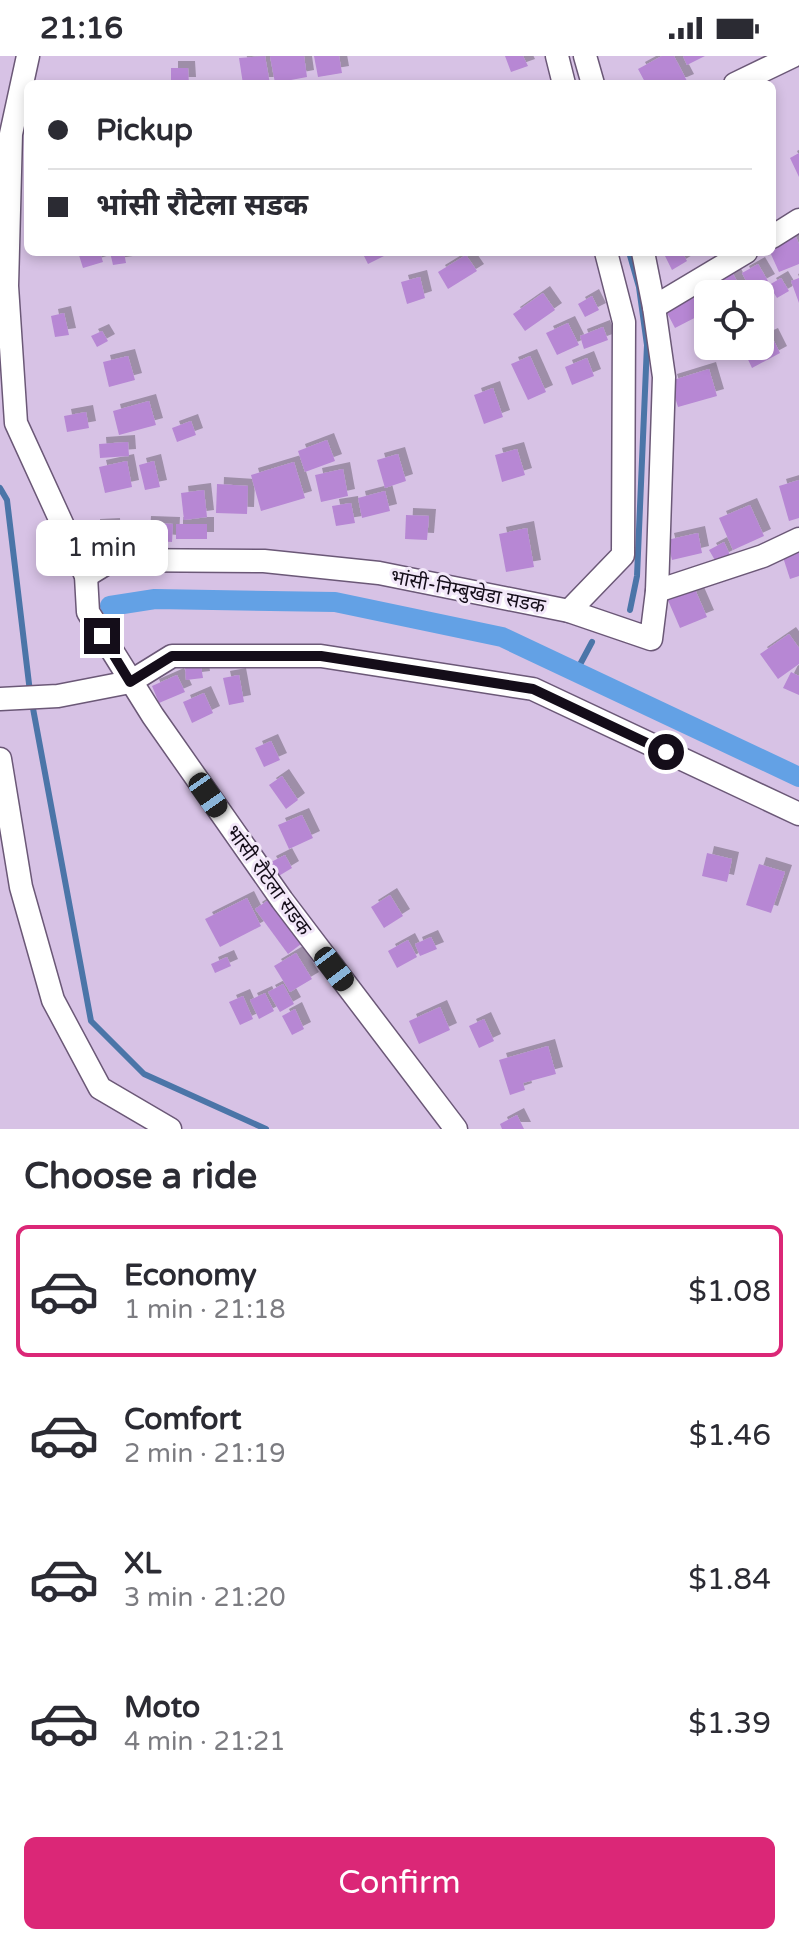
<!DOCTYPE html>
<html lang="en">
<head>
<meta charset="utf-8">
<style>
	body { margin:0; font-family:"Varela Round","Noto Sans Devanagari",sans-serif; background:#f2f2f3; color:#2b2b33; height:100vh; display:flex; flex-direction:column; font-size:30px; white-space:nowrap }
	* { box-sizing:border-box; margin:0 }
	p { font-size:26px; color:#7c7c81 }
	.icon { flex:none; width:44px; height:44px; fill:none; stroke:currentColor; stroke-width:2; stroke-linecap:round; stroke-linejoin:round }
	.map { position:relative; height:1073px; overflow:hidden }
	.drawer { display:flex; flex-direction:column; background:#fff; flex:1 }
	.drawer>* { flex:none }
	.guide { position:absolute; left:24px; top:24px; width:752px; height:176px; border-radius:12px; box-shadow:0 4px 12px #0003; display:grid; align-content:center; height:176px; padding:0 24px; background:#fff }
	.controls { position:absolute; left:694px; top:224px; display:grid; gap:16px }
	.controls a { display:grid; place-items:center; width:80px; height:80px; border-radius:12px; background:#fff; box-shadow:0 4px 12px #0003; font-size:40px }
	.end { position:absolute; width:36px; height:36px; margin:-18px; border:10px solid #140d19; background:#fff; box-shadow:0 0 0 4px #fff }
	.from { border-radius:50% }
	.bubble { position:absolute; height:56px; border-radius:12px; background:#fff; box-shadow:0 4px 12px #0003; font-size:26px; font-weight:600; line-height:56px; text-align:center }
	.car { position:absolute; width:24px; height:48px; margin:-24px -12px; border-radius:10px; box-shadow:0 0 6px 2px #0007; background:linear-gradient(#222 24%,#8ab4d8 0 40%,#222 0 76%,#8ab4d8 0 86%,#222 0) }
	.guide b { display:flex; align-items:center; gap:28px; height:76px; font-size:30px }
	.guide b+b { border-top:2px solid #e1e1e2 }
	.guide i { width:20px; height:20px; background:#2b2b33 }
	ul { padding:0; list-style:none }
	li { display:flex; align-items:center; gap:24px; height:132px; margin:0 16px 12px; padding:0 8px; border:4px solid transparent; border-radius:12px }
	li div { flex:1 }
	li b { display:block; font-size:30px }
	li em { font-style:normal; font-weight:600 }
	li.active { border-color:#db2777 }
	li>.icon { width:72px; height:72px; stroke-width:1.5 }
	h2 { padding:0 24px; font-size:36px; line-height:96px }
	.button { display:flex; gap:16px; margin-top:auto; padding:16px 24px }
	.button a { flex:1; height:92px; border-radius:12px; background:#db2777; color:#fff; font-size:32px; font-weight:600; line-height:92px; text-align:center }
	.status { display:flex; justify-content:space-between; align-items:center; height:56px; padding:0 40px; background:#fff; direction:ltr }
	.status svg { height:22px; fill:currentColor }
	.map>svg:first-child { display:block }
</style>
</head>
<body>
<div class="status"><b>21:16</b><svg viewBox="0 0 49 12"><path d="M0 12V9h3v3zM5 12V6h3v6zM10 12V3h3v9zM15 12V0h3v12zM26 1h20v11H26zM47 4h2v5h-2z"/></svg></div>
<div class="map">
<svg width="799" height="1073" viewBox="0 0 799 1073">
	<defs>
		<filter id="shadow"><feDropShadow dx="7" dy="-7" stdDeviation="0" flood-color="#0004"/></filter>
	</defs>
	<rect width="100%" height="100%" fill="#d7c2e5"/>
	<g fill="none" stroke-linecap="round" stroke-linejoin="round">
		<g stroke="#4b75a8" stroke-width="6">
			<polyline points="629,196 639,231 647,289 637,520 630,554"/>
			<polyline points="0,432 7,444 30,636"/>
			<polyline points="576,616 592,586"/>
			<polyline points="32,647 91,965 144,1018 266,1073"/>
		</g>
		<polyline stroke="#63a1e5" stroke-width="20" points="110,550 155,543 335,546 502,581 799,721"/>
	</g>
	<g fill="#b787d4" filter="url(#shadow)">
		<polygon points="265,0 270,28 243,28 239,2"/>
		<polygon points="270,0 304,0 307,21 275,27"/>
		<polygon points="314,0 339,0 342,17 318,21"/>
		<polygon points="505,0 523,0 528,10 511,16"/>
		<polygon points="662,0 674,0 687,25 680,28 646,28 638,13"/>
		<polygon points="683,0 705,0 687,9"/>
		<polygon points="171,12 188,12 189,28 171,28"/>
		<polygon points="799,97 799,121 790,102"/>
		<polygon points="796,181 799,188 799,208 779,216 770,196 772,191"/>
		<polygon points="78,196 100,196 103,206 83,212"/>
		<polygon points="110,196 124,196 126,207 113,209"/>
		<polygon points="362,196 384,196 386,199 368,208"/>
		<polygon points="663,196 682,196 687,205 672,214"/>
		<polygon points="466,199 477,215 448,233 438,216"/>
		<polygon points="758,208 768,225 751,234 742,217"/>
		<polygon points="732,216 744,238 728,238 720,222"/>
		<polygon points="420,221 425,242 407,248 401,226"/>
		<polygon points="781,222 789,235 777,242 769,229"/>
		<polygon points="799,222 799,247 791,225"/>
		<polygon points="700,232 708,248 708,255 675,272 664,251"/>
		<polygon points="543,237 555,254 525,275 513,258"/>
		<polygon points="592,240 599,254 585,261 578,248"/>
		<polygon points="64,257 69,279 55,281 51,260"/>
		<polygon points="568,267 579,289 557,299 546,277"/>
		<polygon points="603,271 608,284 584,293 580,280"/>
		<polygon points="102,275 108,285 97,291 91,280"/>
		<polygon points="771,279 780,297 752,312 743,293 760,290 760,284"/>
		<polygon points="128,300 135,324 109,331 103,306"/>
		<polygon points="530,300 546,336 528,344 511,308"/>
		<polygon points="587,302 594,320 572,329 565,311"/>
		<polygon points="709,313 717,340 678,351 670,325"/>
		<polygon points="493,332 503,361 484,368 474,339"/>
		<polygon points="149,345 156,369 119,379 113,355"/>
		<polygon points="86,356 89,372 67,376 64,360"/>
		<polygon points="191,365 196,379 177,386 172,372"/>
		<polygon points="327,384 335,405 305,416 298,395"/>
		<polygon points="128,386 129,400 100,402 99,388"/>
		<polygon points="517,393 525,419 502,426 495,399"/>
		<polygon points="398,398 406,425 385,432 377,404"/>
		<polygon points="127,405 132,431 105,437 99,411"/>
		<polygon points="154,405 160,431 145,434 139,409"/>
		<polygon points="294,406 305,442 261,455 251,419"/>
		<polygon points="343,413 348,440 321,446 315,419"/>
		<polygon points="799,424 799,462 789,465 779,430"/>
		<polygon points="217,428 248,430 247,458 216,457"/>
		<polygon points="204,434 207,461 184,464 181,437"/>
		<polygon points="385,435 390,455 362,462 358,442"/>
		<polygon points="351,447 355,467 336,470 332,450"/>
		<polygon points="750,449 764,480 733,494 719,462"/>
		<polygon points="406,459 429,460 427,484 405,483"/>
		<polygon points="144,467 173,468 172,486 143,484"/>
		<rect x="176" y="468" width="31" height="15"/>
		<polygon points="113,469 114,486 94,487 93,470"/>
		<polygon points="527,472 534,511 506,516 499,478"/>
		<polygon points="698,477 702,497 672,504 667,484"/>
		<polygon points="724,486 730,499 716,506 709,494"/>
		<polygon points="799,492 799,520 790,523 782,498"/>
		<polygon points="694,531 707,561 680,572 667,542"/>
		<polygon points="789,578 799,592 799,608 778,623 760,598"/>
		<polygon points="201,610 203,622 186,624 185,611"/>
		<polygon points="791,616 799,620 799,639 783,632"/>
		<polygon points="177,619 185,636 159,647 152,630"/>
		<polygon points="239,619 244,646 229,649 223,622"/>
		<polygon points="204,637 213,657 192,667 183,646"/>
		<polygon points="271,685 280,704 264,711 255,692"/>
		<polygon points="282,720 298,744 286,753 269,729"/>
		<polygon points="302,759 313,782 289,793 278,769"/>
		<polygon points="707,797 732,803 727,826 702,820"/>
		<polygon points="285,799 292,812 277,821 269,807"/>
		<polygon points="759,808 785,816 771,857 746,849"/>
		<polygon points="390,839 403,860 384,872 371,851"/>
		<polygon points="273,841 305,885 288,898 255,853"/>
		<polygon points="247,842 261,870 220,891 205,863"/>
		<polygon points="431,881 437,893 420,900 415,888"/>
		<polygon points="408,884 417,901 397,912 388,895"/>
		<polygon points="296,897 312,923 290,936 274,910"/>
		<polygon points="227,901 231,910 215,917 211,908"/>
		<polygon points="283,928 294,948 280,956 268,936"/>
		<polygon points="265,937 274,955 259,963 250,944"/>
		<polygon points="243,940 253,963 240,969 229,946"/>
		<polygon points="440,951 450,974 419,988 409,965"/>
		<polygon points="295,953 304,973 292,979 282,960"/>
		<polygon points="484,963 494,985 479,992 469,970"/>
		<polygon points="548,990 556,1018 523,1027 525,1034 510,1039 499,1004"/>
		<polygon points="517,1059 524,1073 502,1073 500,1068"/>
	</g>
	<g fill="none" stroke-linecap="round" stroke-linejoin="round">
		<defs>
			<g id="street">
				<polyline points="28,0 11,78 7,230 16,367 86,520 88,556 153,660 282,844 456,1073"/>
				<polyline points="557,0 564,28"/>
				<polyline points="585,0 593,28"/>
				<polyline points="735,28 793,0"/>
				<polyline points="772,181 799,164"/>
				<polyline points="654,251 746,196"/>
				<polyline points="86,520 112,504 264,505 379,517 569,555 651,583 657,535 664,321 654,251 643,196"/>
				<polyline points="657,535 763,500 799,483"/>
				<polyline points="569,555 623,499 624,266 606,196"/>
				<polyline points="0,643 58,640 130,626 172,600 321,600 533,633 799,758"/>
				<polyline points="0,703 21,831 53,944 100,1032 170,1073"/>
			</g>
		</defs>
		<use href="#street" stroke="#6b5877" stroke-width="25"/>
		<use href="#street" stroke="#fff" stroke-width="22"/>
	</g>
	<g fill="none" stroke-linecap="round" stroke-linejoin="round">
		<polyline stroke="#140d19" stroke-width="10" points="102,580 130,626 172,600 321,600 533,633 666,696"/>
	</g>
	<g text-anchor="middle" stroke-width="6" stroke-linejoin="round" paint-order="stroke">
		<g font-size="20" fill="#140d19" stroke="#f2e7f9">
			<text transform="translate(468 535) rotate(11)" y="7">भांसी-निम्बुखेडा सडक</text>
			<text transform="translate(269 824) rotate(54)" y="7">भांसी रौटेला सडक</text>
		</g>
	</g>
</svg>
<div class="controls">
<a><svg class="icon" aria-label="locate" viewBox="0 0 24 24"><circle cx="12" cy="12" r="6"/><path d="M12 2v4M12 18v4M2 12h4M18 12h4"/></svg></a>
</div>
<i class="end from" style="left:666px;top:696px"></i>
<i class="end" style="left:102px;top:580px"></i>
<div class="bubble" style="left:36px;top:464px;width:132px">1 min</div>
<i class="car" style="left:208px;top:739px;rotate:145deg"></i>
<i class="car" style="left:334px;top:913px;rotate:143deg"></i>
<div class="guide">
<b><i class="from"></i>Pickup</b>
<b><i></i>भांसी रौटेला सडक</b>
</div>
</div>
<section class="drawer">
<h2>Choose a ride</h2>
<ul>
<li class="active"><svg class="icon" aria-label="car" viewBox="0 0 24 24"><path d="M5 17H2v-5l4-1 3-4h7l3 4 3 1v5h-3M9 17h6M6 11h13"/><circle cx="7" cy="17" r="2"/><circle cx="17" cy="17" r="2"/></svg><div><b>Economy</b><p>1 min · 21:18</p></div><em>$1.08</em></li>
<li><svg class="icon" aria-label="car" viewBox="0 0 24 24"><path d="M5 17H2v-5l4-1 3-4h7l3 4 3 1v5h-3M9 17h6M6 11h13"/><circle cx="7" cy="17" r="2"/><circle cx="17" cy="17" r="2"/></svg><div><b>Comfort</b><p>2 min · 21:19</p></div><em>$1.46</em></li>
<li><svg class="icon" aria-label="car" viewBox="0 0 24 24"><path d="M5 17H2v-5l4-1 3-4h7l3 4 3 1v5h-3M9 17h6M6 11h13"/><circle cx="7" cy="17" r="2"/><circle cx="17" cy="17" r="2"/></svg><div><b>XL</b><p>3 min · 21:20</p></div><em>$1.84</em></li>
<li><svg class="icon" aria-label="car" viewBox="0 0 24 24"><path d="M5 17H2v-5l4-1 3-4h7l3 4 3 1v5h-3M9 17h6M6 11h13"/><circle cx="7" cy="17" r="2"/><circle cx="17" cy="17" r="2"/></svg><div><b>Moto</b><p>4 min · 21:21</p></div><em>$1.39</em></li>
</ul>
<div class="button"><a>Confirm</a></div>
</section>
</body>
</html>
